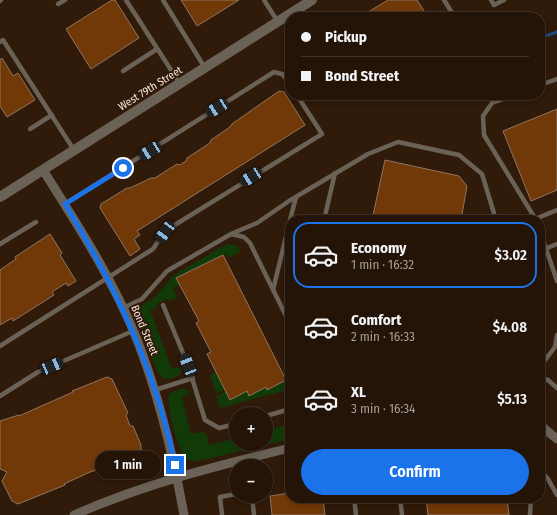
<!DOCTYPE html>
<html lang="en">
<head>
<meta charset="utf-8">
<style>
	body { margin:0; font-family:"Fira Sans Condensed",sans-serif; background:#302115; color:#f1f3f6; height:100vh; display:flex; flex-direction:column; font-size:15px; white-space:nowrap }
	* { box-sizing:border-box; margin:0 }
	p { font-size:13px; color:#a39e9b }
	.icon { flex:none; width:22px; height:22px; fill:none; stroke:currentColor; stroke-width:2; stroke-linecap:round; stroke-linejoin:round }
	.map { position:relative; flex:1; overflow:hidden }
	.side { position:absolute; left:285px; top:215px; width:260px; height:288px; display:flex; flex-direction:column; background:#241407; border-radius:16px; box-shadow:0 2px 6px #0003,0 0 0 1px #413328 }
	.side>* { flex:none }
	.guide { position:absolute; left:285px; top:12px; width:260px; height:88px; border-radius:16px; box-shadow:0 2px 6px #0003,0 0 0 1px #413328; display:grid; align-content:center; height:88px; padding:0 16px; background:#241407 }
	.tools { position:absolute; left:229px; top:407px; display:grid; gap:8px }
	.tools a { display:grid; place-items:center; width:44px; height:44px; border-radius:50%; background:#241407; box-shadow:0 2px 6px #0003,0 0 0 1px #413328; font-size:20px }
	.end { position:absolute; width:18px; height:18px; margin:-9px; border:5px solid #1a73e8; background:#fff; box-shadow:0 0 0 2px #fff }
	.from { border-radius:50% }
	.bubble { position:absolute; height:28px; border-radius:14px; background:#241407; box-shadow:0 2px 6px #0003,0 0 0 1px #413328; font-size:13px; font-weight:600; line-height:28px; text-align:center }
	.car { position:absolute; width:12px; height:24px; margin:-12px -6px; border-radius:5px; box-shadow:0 0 3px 1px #0007; background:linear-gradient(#222 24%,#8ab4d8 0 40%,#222 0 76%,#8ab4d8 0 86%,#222 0) }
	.guide b { display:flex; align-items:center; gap:14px; height:38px; font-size:15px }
	.guide b+b { border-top:1px solid #413328 }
	.guide i { width:10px; height:10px; background:#f1f3f6 }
	ul { padding:7px 0 0; list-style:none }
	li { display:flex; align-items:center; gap:12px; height:66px; margin:0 8px 6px; padding:0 8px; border:2px solid transparent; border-radius:16px }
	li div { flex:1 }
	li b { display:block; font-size:15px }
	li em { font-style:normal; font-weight:600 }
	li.on { border-color:#1a73e8 }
	li>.icon { width:36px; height:36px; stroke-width:1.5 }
	.action { display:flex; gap:8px; margin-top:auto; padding:8px 16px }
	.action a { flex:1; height:46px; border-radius:24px; background:#1a73e8; color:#fff; font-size:16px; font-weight:600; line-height:46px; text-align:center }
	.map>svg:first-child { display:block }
</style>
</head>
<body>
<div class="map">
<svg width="557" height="515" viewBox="0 0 557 515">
	<rect width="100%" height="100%" fill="#301a09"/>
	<g fill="#123a09">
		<path d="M227 244 238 246 240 252 228 258 226 254 176 278 180 285 173 288 177 298 170 301 167 299 157 304 156 308 150 310 172 369 180 367 182 371C178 378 169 380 162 378L157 371 137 319V312L141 306 155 297 174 275Z"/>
		<polygon points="216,372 225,389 216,394 210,375"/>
		<polygon points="290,378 290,389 220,408 216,396 226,391 230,400 247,391 249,396 266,387 267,390"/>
		<path d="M182 388 189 391 188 395 182 397 191 434 203 432 207 436 209 445 236 438V444H266V430L290 424V439L198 461 187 460C179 454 164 401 170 393Z"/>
	</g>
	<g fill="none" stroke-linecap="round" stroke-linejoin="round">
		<polyline stroke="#1e4b7d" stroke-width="3" points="540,38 557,32"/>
	</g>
	<g fill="#713907" stroke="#917562">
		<polygon points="112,0 115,0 139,38 91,69 66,29"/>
		<polygon points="181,0 239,0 197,26"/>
		<polygon points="388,0 417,0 428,17 360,17"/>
		<polygon points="2,58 13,76 18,73 35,100 7,117 0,106 0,60"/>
		<polygon points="279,91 284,92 305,125 137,231 140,235 134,239 140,249 130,256 100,208 101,204 127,188 130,188 151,178 155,178 177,164 180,165 186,161 187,158 210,143 211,140 230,127 232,124"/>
		<polygon points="557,109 557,190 531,201 503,131"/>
		<polygon points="385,160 459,176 467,186 461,220 372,220"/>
		<polygon points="50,234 62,253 60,255 76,281 68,286 66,283 52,292 54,295 13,321 12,318 0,325 0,270 16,259 15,257"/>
		<polygon points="223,255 286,380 267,390 266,387 249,396 247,391 230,400 207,354 211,352 196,323 199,321 176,278"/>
		<polygon points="107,377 112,379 128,413 126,415 130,426 133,426 141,445 141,450 139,454 118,464 117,463 90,472 64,484 65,485 18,504 12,501 2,481 7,472 0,469 0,421 19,415 19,416 73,392 72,391"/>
		<polygon points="290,493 290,498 323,498 325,515 272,515 270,496"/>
		<polygon points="426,498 507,498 509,515 428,515"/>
	</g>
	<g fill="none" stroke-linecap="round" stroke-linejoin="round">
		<g stroke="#6b6257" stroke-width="4.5">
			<polyline points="126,0 180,84"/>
			<polyline points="163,0 205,68"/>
			<polyline points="264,0 278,22"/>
			<polyline points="444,0 454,16 452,17"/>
			<polyline points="491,0 494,5 504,0"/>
			<polyline points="0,1 1,0"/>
			<polyline points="58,4 65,0"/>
			<polyline points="0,42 3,40 74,150"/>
			<polyline points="123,71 157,49"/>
			<polyline points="540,85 557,79"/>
			<polyline points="514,95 492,103 483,116 484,135 536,220"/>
			<polyline points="30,129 52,115"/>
			<polyline points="65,204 274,72 282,74 290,83"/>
			<polyline points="535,219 557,210"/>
			<polyline points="290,220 296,197"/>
			<polyline points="324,220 335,173"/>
			<polyline points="540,231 557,281"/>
			<polyline points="231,234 257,223 289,201 368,154 398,142 459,155 482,174 496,220"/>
			<polyline points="0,244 36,222"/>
			<polyline points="547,248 557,244"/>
			<polyline points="273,290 290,220"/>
			<polyline points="163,305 188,365 205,420 219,428 236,424"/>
			<polyline points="123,308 142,299 167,271 231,234 244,237 250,243 290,324"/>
			<polyline points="0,346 153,249 165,231 322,134 297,95"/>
			<polyline points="540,367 555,347 557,335"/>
			<polyline points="540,378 548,380 557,388"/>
			<polyline points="155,390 193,378"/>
			<polyline points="0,396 38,372 133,331"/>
			<polyline points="266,416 290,409"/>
			<polyline points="540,470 548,479 557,495"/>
			<polyline points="252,496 254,515"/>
			<polyline points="354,498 356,515"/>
			<polyline points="400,498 402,515"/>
			<polyline points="222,515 220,497 236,494"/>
			<polyline points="530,515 531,498"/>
		</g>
		<g stroke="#6b6257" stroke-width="9">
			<path d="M43 170C77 224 112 278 136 337 159 395 173 454 184 515"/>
			<polyline points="540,425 557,439"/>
			<path d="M74 515C144 484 216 466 290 448"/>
		</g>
		<polyline stroke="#6b6257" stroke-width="10" points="0,197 312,0"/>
	</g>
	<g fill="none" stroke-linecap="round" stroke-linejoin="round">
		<path stroke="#1a73e8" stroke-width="5" d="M123 168 65 204C115 286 156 370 175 465"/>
	</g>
	<g text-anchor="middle" stroke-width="4" stroke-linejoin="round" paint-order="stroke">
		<g font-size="11" fill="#f6e6dc" stroke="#301a09">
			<text transform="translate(150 88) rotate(-32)" y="4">West 79th Street</text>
			<text transform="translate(145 330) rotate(67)" y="4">Bond Street</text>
		</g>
	</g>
</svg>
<div class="tools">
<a>+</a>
<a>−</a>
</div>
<i class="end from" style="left:123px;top:168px"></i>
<i class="end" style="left:175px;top:465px"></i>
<div class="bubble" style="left:95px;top:451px;width:66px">1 min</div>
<i class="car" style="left:217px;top:108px;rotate:238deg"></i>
<i class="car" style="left:150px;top:151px;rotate:238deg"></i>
<i class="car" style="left:251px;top:177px;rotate:237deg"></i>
<i class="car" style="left:165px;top:232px;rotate:216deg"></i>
<i class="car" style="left:188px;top:365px;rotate:338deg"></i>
<i class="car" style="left:52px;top:366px;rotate:67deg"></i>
<div class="guide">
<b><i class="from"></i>Pickup</b>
<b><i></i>Bond Street</b>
</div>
<section class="side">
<ul>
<li class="on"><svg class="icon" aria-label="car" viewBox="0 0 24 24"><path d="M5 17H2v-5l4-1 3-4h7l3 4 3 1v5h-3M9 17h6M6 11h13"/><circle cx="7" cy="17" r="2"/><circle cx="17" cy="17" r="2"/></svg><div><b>Economy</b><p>1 min · 16:32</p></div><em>$3.02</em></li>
<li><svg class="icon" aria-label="car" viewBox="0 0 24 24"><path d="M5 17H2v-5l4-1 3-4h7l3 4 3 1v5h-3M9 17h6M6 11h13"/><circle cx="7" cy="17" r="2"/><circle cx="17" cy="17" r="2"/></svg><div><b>Comfort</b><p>2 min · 16:33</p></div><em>$4.08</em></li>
<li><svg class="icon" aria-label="car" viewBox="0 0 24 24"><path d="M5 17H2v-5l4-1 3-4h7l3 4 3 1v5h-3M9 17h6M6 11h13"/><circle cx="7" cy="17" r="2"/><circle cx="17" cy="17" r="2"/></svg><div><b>XL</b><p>3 min · 16:34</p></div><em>$5.13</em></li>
</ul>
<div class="action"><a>Confirm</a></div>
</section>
</div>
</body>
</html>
